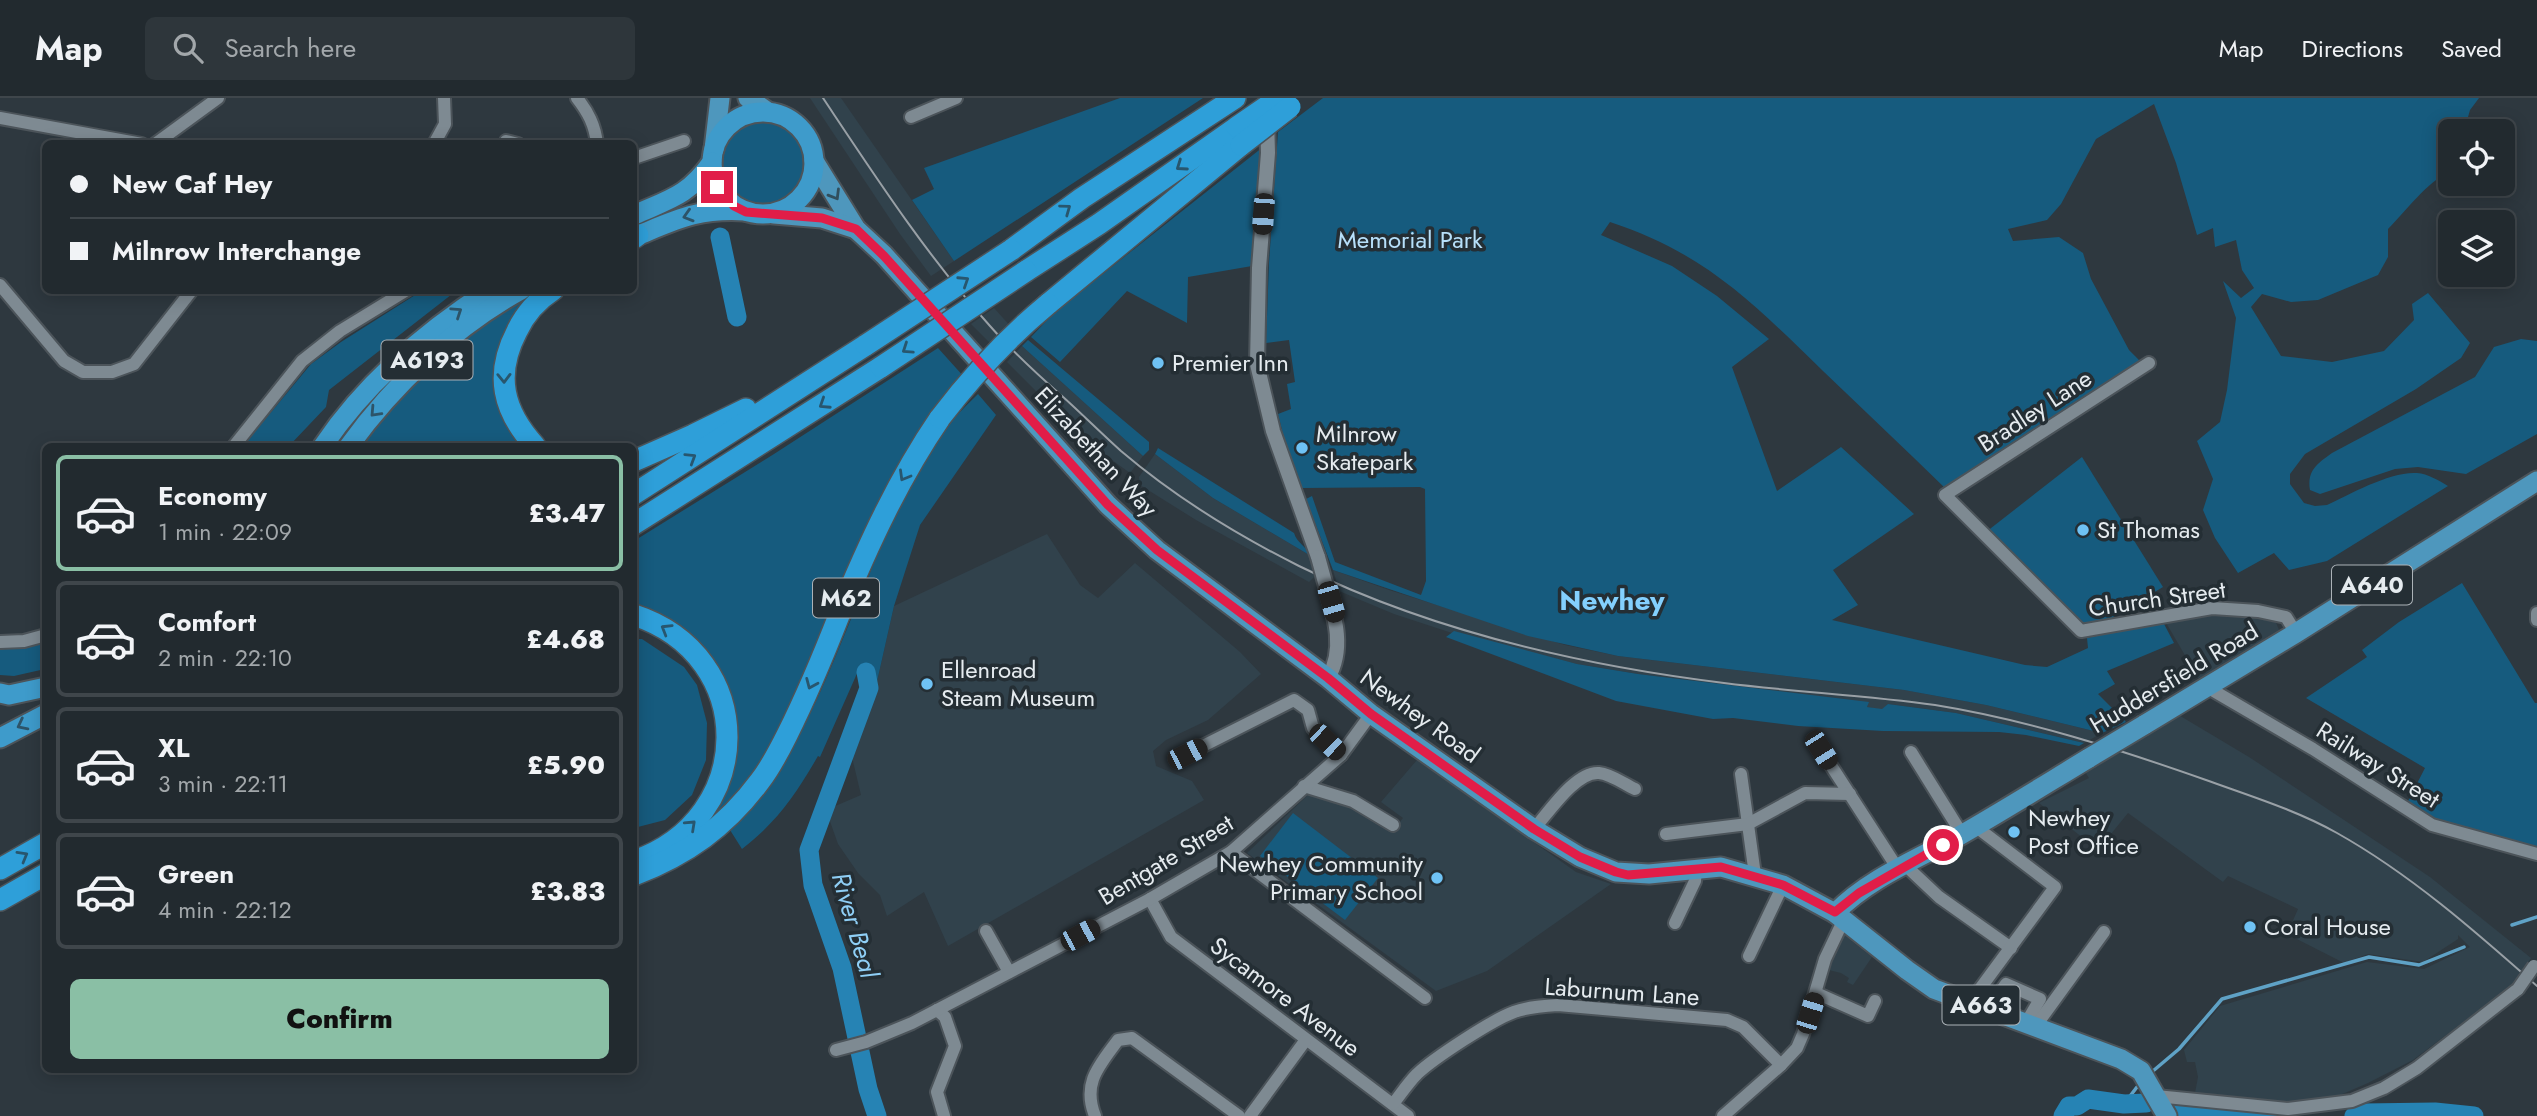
<!DOCTYPE html>
<html lang="en">
<head>
<meta charset="utf-8">
<style>
	body { margin:0; font-family:Jost,sans-serif; background:#2e363b; color:#f1f3f6; height:100vh; display:flex; flex-direction:column; font-size:26px; white-space:nowrap }
	* { box-sizing:border-box; margin:0 }
	p { font-size:23px; color:#a2a7aa }
	.icon { flex:none; width:38px; height:38px; fill:none; stroke:currentColor; stroke-width:2; stroke-linecap:round; stroke-linejoin:round }
	.map { position:relative; flex:1; overflow:hidden }
	.drawer { position:absolute; left:42px; top:345px; width:595px; height:630px; display:flex; flex-direction:column; background:#222a2f; border-radius:10px; box-shadow:0 4px 18px #0003,0 0 0 2px #3f464b }
	.drawer>* { flex:none }
	.banner { position:absolute; left:42px; top:42px; width:595px; height:154px; border-radius:10px; box-shadow:0 4px 18px #0003,0 0 0 2px #3f464b; display:grid; align-content:center; height:154px; padding:0 28px; background:#222a2f }
	.tools { position:absolute; left:2438px; top:21px; display:grid; gap:14px }
	.tools a { display:grid; place-items:center; width:77px; height:77px; border-radius:10px; background:#222a2f; box-shadow:0 4px 18px #0003,0 0 0 2px #3f464b; font-size:35px }
	.end { position:absolute; width:32px; height:32px; margin:-16px; border:9px solid #e11d48; background:#fff; box-shadow:0 0 0 4px #fff }
	.from { border-radius:50% }
	.car { position:absolute; width:21px; height:42px; margin:-21px -10px; border-radius:9px; box-shadow:0 0 5px 2px #0007; background:linear-gradient(#222 24%,#8ab4d8 0 40%,#222 0 76%,#8ab4d8 0 86%,#222 0) }
	.banner b { display:flex; align-items:center; gap:24px; height:66px; font-size:26px }
	.banner b+b { border-top:2px solid #3f464b }
	.banner i { width:18px; height:18px; background:#f1f3f6 }
	ul { padding:12px 0 0; list-style:none }
	li { display:flex; align-items:center; gap:21px; height:116px; margin:0 14px 10px; padding:0 14px; border:4px solid #3f464b; border-radius:10px }
	li div { flex:1 }
	li b { display:block; font-size:26px }
	li em { font-style:normal; font-weight:800 }
	li.selected { border-color:#8abfa5 }
	li>.icon { width:63px; height:63px; stroke-width:1.5 }
	.cta { display:flex; gap:14px; margin-top:auto; padding:14px 28px }
	.cta a { flex:1; height:80px; border-radius:10px; background:#8abfa5; color:#111; font-size:28px; font-weight:800; line-height:80px; text-align:center }
	header { display:flex; align-items:center; gap:42px; box-sizing:border-box; height:98px; padding:0 35px; background:#222a2f; border-bottom:2px solid #3f464b }
	header strong { font-size:33px }
	nav { display:flex; gap:38px; margin-inline-start:auto; font-size:24px }
	.search { width:490px; height:63px; background:#2e363b; display:flex; align-items:center; gap:18px; box-sizing:border-box; padding:0 24px; border-radius:10px; color:#a2a7aa; font-size:26px }
	.map>svg:first-child { display:block }
</style>
</head>
<body>
<header>
<strong>Map</strong>
<div class="search"><svg class="icon" aria-label="search" viewBox="0 0 24 24"><circle cx="10" cy="10" r="6"/><path d="M15 15l6 6"/></svg>Search here</div>
<nav><a>Map</a><a>Directions</a><a>Saved</a></nav>
</header>
<div class="map">
<svg width="2537" height="1018" viewBox="0 0 2537 1018">
	<rect width="100%" height="100%" fill="#2e383f"/>
	<g fill="#31424c">
		<polygon points="810,0 841,0 954,163 931,178 900,136"/>
		<polygon points="994,210 1012,230 994,249 971,226"/>
		<polygon points="1022,248 1143,358 1130,375 1087,344 1007,264"/>
		<polygon points="1155,356 1213,400 1311,458 1314,479 1309,484 1196,422 1140,387 1139,379"/>
		<polygon points="1047,436 1080,487 1098,500 1135,465 1240,554 1261,576 1208,622 1166,642 1153,653 1156,668 1192,683 1204,702 948,848 924,794 887,818 880,797 858,775 838,746 826,712 861,697 851,655 876,588 894,508"/>
		<polygon points="1333,472 1389,492 1565,547 1618,558 1904,592 1986,607 2102,635 2084,645 1956,615 1888,606 1882,612 1867,609 1868,605 1638,576 1577,566 1452,535 1394,516 1339,493"/>
		<polygon points="2215,514 2257,516 2275,522 2279,532 2271,541 2200,583 2165,523"/>
		<polygon points="2177,616 2249,659 2430,779 2531,860 2514,886 2413,962 2368,985 2324,1004 2279,1004 2195,995 2198,979 2195,964 2187,964 2184,952 2220,908 2367,864 2424,871 2470,849 2458,837 2458,841 2423,864 2368,856 2344,865 2287,836 2298,811 2228,778 2223,784 2128,715 2098,752 2039,705 2089,680 2083,671"/>
		<polygon points="1417,662 1576,774 1611,786 1487,873 1436,893 1247,755 1309,696 1350,708 1392,734 1403,720 1381,704"/>
		<polygon points="1843,836 1872,859 1853,887 1847,884 1849,880 1841,875 1829,872 1835,847"/>
	</g>
	<g fill="#165b7e">
		<polygon points="1120,0 1203,0 954,163 912,102 934,91 924,70"/>
		<path d="M1323 0H2479L2470 12 2464 33H2450V73C2425 86 2408 111 2388 131V159L2378 177 2318 202 2291 204 2262 196 2251 209 2281 258 2332 264 2384 253 2414 222 2412 206 2428 195 2470 245 2461 260 2416 291 2305 356 2290 376V386L2304 405 2315 408 2327 407C2350 396 2391 373 2417 375 2428 376 2438 382 2448 388L2327 463 2289 472 2274 455 2238 475 2215 440 2203 412 2213 381 2197 343 2220 324 2227 292 2236 220 2223 183 2241 200 2254 190 2242 172 2236 142 2215 149 2213 130 2197 137 2176 65 2154 6 2096 41 2061 106 2047 122 2008 131 2013 143 2059 139 2083 155 2091 181 2129 252 2141 264 2081 302 1947 392C1906 352 1864 312 1823 273 1753 205 1705 155 1610 124L1601 137 1672 168 1717 198 1769 241 1732 269 1777 393 1841 349 1914 416 1833 472 1858 507 1832 522 2025 567 2047 569 2088 550 2087 540 2163 524 2174 545 2107 573 2115 586 2098 596 2126 624 2102 635 1986 607 1904 592 1618 558 1528 538 1333 472 1306 401 1312 398 1335 464 1421 497 1426 483 1425 391 1420 389 1302 390 1284 340 1278 316 1291 311 1287 286 1295 284 1289 242 1266 245 1269 165 1278 34Z"/>
		<circle cx="763" cy="65" r="42"/>
		<polygon points="1263,49 1252,168 1188,179 1187,225 1127,193 1060,264 1031,239 1056,213"/>
		<polygon points="423,192 456,193 329,292 326,309 289,348 243,348 311,266 341,244"/>
		<path d="M525 203 502 244 527 348H358C395 303 435 262 483 229 496 219 509 209 525 203Z"/>
		<path d="M2521 241 2537 243V336L2466 376 2418 369 2395 371 2320 396 2310 392C2307 372 2317 366 2332 355L2475 279 2494 249Z"/>
		<polygon points="1028,242 1149,344 1149,352 1143,358 1022,248"/>
		<polygon points="938,250 965,280 774,644 750,681 712,723 707,718 724,596 634,512 634,443 774,356"/>
		<path d="M978 296 996 317 920 427 894 508 876 588 871 573 859 571 820 659 818 658C796 696 777 724 742 751L730 732C749 711 768 691 783 666 848 558 873 429 949 327 957 316 968 306 978 296Z"/>
		<path d="M1158 350 1294 435C1297 445 1306 448 1311 458L1213 400 1155 356Z"/>
		<polygon points="2082,359 2163,489 2100,527 2080,530 1986,434"/>
		<polygon points="2462,485 2535,605 2537,605 2537,749 2431,719 2406,707 2425,670 2306,600 2367,559 2362,552 2399,524"/>
		<polygon points="1454,533 1577,566 1638,576 1869,604 1867,609 1882,611 1888,606 1956,615 2084,645 2079,648 2026,637 1999,634 1883,633 1798,628 1733,620 1713,621 1616,603 1446,539"/>
		<polygon points="634,541 642,541 684,569 697,587 707,625 706,662 692,697 665,722 634,730"/>
		<polygon points="45,542 45,571 14,578 0,577 0,550 18,549"/>
		<polygon points="1293,715 1378,780 1345,822 1260,758"/>
	</g>
	<g fill="none" stroke-linecap="round" stroke-linejoin="round">
		<g stroke="#5fa2c6" stroke-width="3.5">
			<polyline points="2512,827 2537,819"/>
			<polyline points="2153,973 2179,951 2222,901 2369,859 2419,867 2464,849"/>
			<polyline points="2124,1006 2137,989"/>
		</g>
		<g stroke="#2683b4" stroke-width="19">
			<polyline points="720,139 737,219"/>
			<polyline points="866,574 869,590 809,752 813,787 842,870 868,991 877,1018"/>
			<polyline points="2175,1010 2272,1018"/>
			<polyline points="2063,1018 2069,1008 2077,1008 2088,1001 2124,1006 2146,1005"/>
			<polyline points="2354,1018 2364,1015 2435,1014 2474,1018"/>
		</g>
		<defs>
			<g id="minor">
				<path d="M577 0C588 14 595 27 597 46"/>
				<polyline points="911,19 956,0"/>
				<polyline points="0,20 142,46"/>
				<polyline points="506,43 518,46"/>
				<polyline points="155,46 218,0"/>
				<polyline points="434,46 445,26 444,0"/>
				<polyline points="634,60 684,43"/>
				<polyline points="0,187 64,263 83,274 112,274 134,266 192,192"/>
				<polyline points="2149,265 1945,397 2081,533 2212,510 2258,513 2286,519 2296,535"/>
				<polyline points="234,348 302,263 340,233 407,192"/>
				<polyline points="2537,515 2537,522"/>
				<polyline points="0,544 24,543 46,537"/>
				<polyline points="2207,589 2313,651 2432,727 2537,756"/>
				<polyline points="1821,652 1898,771"/>
				<polyline points="1911,654 1962,736"/>
				<polyline points="1187,656 1294,602 1308,612 1313,630 1341,657"/>
				<polyline points="1741,676 1755,777"/>
				<polyline points="1304,688 1353,703 1393,727"/>
				<path d="M1534 731C1549 714 1576 673 1599 675 1611 676 1624 686 1635 691"/>
				<polyline points="1666,736 1748,726 1805,695 1850,696"/>
				<polyline points="1231,754 1425,900"/>
				<polyline points="1905,767 1939,799 2011,850"/>
				<polyline points="1150,801 1171,839 1408,1018"/>
				<polyline points="1675,825 1695,783 1696,770"/>
				<polyline points="986,833 1009,874"/>
				<polyline points="1749,858 1783,787"/>
				<polyline points="1816,895 1868,918 1875,903"/>
				<polyline points="1971,903 2055,789 1975,728"/>
				<polyline points="1989,910 2006,886 2040,901 2026,925"/>
				<polyline points="937,912 945,919 955,948 937,994 944,1018"/>
				<polyline points="2035,929 2104,834"/>
				<polyline points="836,952 866,944 912,925 1150,801 1231,754 1341,657 1371,616"/>
				<polyline points="2156,998 2288,1011 2352,1003 2384,990 2417,970 2518,891"/>
				<path d="M1393 1006C1401 996 1408 985 1417 976 1434 960 1492 922 1514 914 1528 909 1543 908 1558 907L1727 922 1743 929 1781 967"/>
				<path d="M1095 1018C1082 985 1099 968 1118 942L1132 940 1239 1018"/>
				<polyline points="1250,1018 1305,943"/>
				<polyline points="1723,1018 1781,967 1797,950 1803,936 1825,861 1844,821"/>
			</g>
			<g id="tertiary">
				<polyline points="1267,22 1268,55 1259,170 1257,266 1273,333 1318,459"/>
				<path d="M1326 488C1335 519 1345 551 1328 580"/>
			</g>
			<g id="primary">
				<polyline points="748,0 768,14"/>
				<polyline points="714,51 720,0"/>
				<polyline points="814,63 856,131 884,157 1108,407 1157,452 1328,580 1371,616 1534,731 1580,759 1616,774 1649,776 1721,769 1783,787 1835,815 1907,872 1934,891 2121,961 2141,973 2167,1018"/>
				<polyline points="774,116 822,120 856,131"/>
				<polyline points="2144,627 2296,535 2537,383"/>
				<path d="M1835 815C1869 780 1918 761 1959 738 2003 713 2046 686 2089 660"/>
			</g>
			<g id="trunk">
				<circle cx="763" cy="65" r="51"/>
				<path d="M634 117C670 101 688 98 712 64"/>
				<path d="M634 139C676 122 697 110 745 113"/>
				<path d="M323 348C366 284 425 234 490 192"/>
				<path d="M349 348C393 287 454 229 521 192"/>
				<polyline points="0,595 9,597 46,589"/>
				<polyline points="0,640 46,616"/>
			</g>
			<g id="motorway">
				<polyline points="634,140 638,137"/>
				<polyline points="1011,152 1082,100 1235,0"/>
				<polyline points="1026,173 1099,126 1237,29"/>
				<polyline points="1048,206 1241,47"/>
				<path d="M535 348C503 313 494 277 517 233 525 216 536 203 553 192"/>
				<polyline points="634,363 693,337 746,311"/>
				<polyline points="634,396 866,247"/>
				<polyline points="634,426 881,269"/>
				<path d="M634 517C759 558 757 721 634 763"/>
				<polyline points="0,771 46,745"/>
				<path d="M634 777C686 757 726 729 760 683 771 669 779 653 787 637 807 597 824 556 840 515 868 447 899 380 940 320"/>
				<polyline points="0,802 46,776"/>
			</g>
		</defs>
		<use href="#minor" stroke="#4c545a" stroke-width="16"/>
		<use href="#tertiary" stroke="#4c545a" stroke-width="18"/>
		<use href="#primary" stroke="#4c545a" stroke-width="23"/>
		<use href="#trunk" stroke="#4c545a" stroke-width="23"/>
		<use href="#motorway" stroke="#4c545a" stroke-width="24"/>
		<use href="#minor" stroke="#7e8a92" stroke-width="12"/>
		<use href="#tertiary" stroke="#7e8a92" stroke-width="14"/>
		<use href="#primary" stroke="#4e97bd" stroke-width="19"/>
		<use href="#trunk" stroke="#3e9bcb" stroke-width="19"/>
		<use href="#motorway" stroke="#2e9fd9" stroke-width="21"/>
		<path stroke="#99a0a6" stroke-width="2" d="M823 0C875 78 927 158 990 228 1012 253 1037 276 1062 298 1082 316 1101 335 1121 353 1174 398 1237 437 1299 468 1431 533 1578 567 1724 585 1794 594 1865 597 1935 607 2028 622 2118 651 2206 682 2250 698 2296 712 2337 735 2410 776 2475 833 2537 888"/>
		<defs>
			<polyline id="minor-bridge" points="2518,891 2534,868"/>
			<polyline id="tertiary-bridge" points="1318,459 1326,488"/>
			<polyline id="primary-bridge" points="2089,660 2144,627"/>
			<g id="motorway-bridge">
				<polyline points="1237,29 1279,0"/>
				<polyline points="1241,47 1290,9"/>
				<polyline points="866,247 1011,152"/>
				<polyline points="881,269 1026,173"/>
				<path d="M940 320C972 278 1007 240 1048 206"/>
			</g>
		</defs>
		<use href="#minor-bridge" stroke="#4c545a" stroke-width="16" stroke-linecap="butt"/>
		<use href="#tertiary-bridge" stroke="#4c545a" stroke-width="18" stroke-linecap="butt"/>
		<use href="#primary-bridge" stroke="#4c545a" stroke-width="23" stroke-linecap="butt"/>
		<use href="#motorway-bridge" stroke="#4c545a" stroke-width="24" stroke-linecap="butt"/>
		<use href="#minor-bridge" stroke="#7e8a92" stroke-width="12"/>
		<use href="#tertiary-bridge" stroke="#7e8a92" stroke-width="14"/>
		<use href="#primary-bridge" stroke="#4e97bd" stroke-width="19"/>
		<use href="#motorway-bridge" stroke="#2e9fd9" stroke-width="21"/>
	</g>
	<defs><path id="oneway-chevron" d="M-2-3.5L2.5 0L-2 3.5" fill="none" stroke-width="1.6" stroke-linecap="round" stroke-linejoin="round" transform="scale(1.75)"/></defs>
	<g stroke="#28566e">
		<use href="#oneway-chevron" transform="translate(1181 68) rotate(145)"/>
		<use href="#oneway-chevron" transform="translate(1066 111) rotate(-36)"/>
		<use href="#oneway-chevron" transform="translate(964 183) rotate(-33)"/>
		<use href="#oneway-chevron" transform="translate(907 251) rotate(146)"/>
		<use href="#oneway-chevron" transform="translate(504 280) rotate(89)"/>
		<use href="#oneway-chevron" transform="translate(824 306) rotate(147)"/>
		<use href="#oneway-chevron" transform="translate(691 360) rotate(-32)"/>
		<use href="#oneway-chevron" transform="translate(904 378) rotate(120)"/>
		<use href="#oneway-chevron" transform="translate(666 531) rotate(-149)"/>
		<use href="#oneway-chevron" transform="translate(811 586) rotate(113)"/>
		<use href="#oneway-chevron" transform="translate(691 727) rotate(-43)"/>
		<use href="#oneway-chevron" transform="translate(23 758) rotate(-30)"/>
	</g>
	<use stroke="#314e5d" href="#oneway-chevron" transform="translate(835 97) rotate(59)"/>
	<g stroke="#2d5469">
		<use href="#oneway-chevron" transform="translate(688 118) rotate(163)"/>
		<use href="#oneway-chevron" transform="translate(457 214) rotate(-34)"/>
		<use href="#oneway-chevron" transform="translate(375 314) rotate(133)"/>
		<use href="#oneway-chevron" transform="translate(22 627) rotate(153)"/>
	</g>
	<g fill="none" stroke-linecap="round" stroke-linejoin="round">
		<polyline stroke="#e11d48" stroke-width="9" points="717,89 734,108 746,114 822,120 856,131 884,158 1108,407 1157,452 1328,580 1371,616 1534,731 1580,759 1616,774 1628,777 1721,769 1783,787 1835,814 1859,795 1943,747"/>
	</g>
	<g fill="#6fc2f4" stroke="#242e34" stroke-width="2.5">
		<circle cx="1158" cy="265" r="7"/>
		<circle cx="1302" cy="350" r="7"/>
		<circle cx="2083" cy="432" r="7"/>
		<circle cx="927" cy="586" r="7"/>
		<circle cx="2014" cy="734" r="7"/>
		<circle cx="1437" cy="780" r="7"/>
		<circle cx="2250" cy="829" r="7"/>
	</g>
	<g text-anchor="middle" stroke-width="7" stroke-linejoin="round" paint-order="stroke">
		<g fill="#242e34" stroke="#abb2b7" stroke-width="2">
			<rect x="381.5" y="242.5" width="91" height="39" rx="5"/>
			<rect x="2332" y="467.5" width="80" height="39" rx="5"/>
			<rect x="813" y="480.5" width="66" height="39" rx="5"/>
			<rect x="1942.5" y="887.5" width="77" height="39" rx="5"/>
		</g>
		<g font-size="23" font-weight="bold" fill="#e5ebef">
			<text x="427" y="270">A6193</text>
			<text x="2372" y="495">A640</text>
			<text x="846" y="508">M62</text>
			<text x="1981" y="915">A663</text>
		</g>
		<g font-size="24" fill="#b7e0fa" stroke="#242e34">
			<text x="1410" y="150">Memorial Park</text>
		</g>
		<g font-size="24" fill="#e5ebef" stroke="#242e34" text-anchor="start">
			<text x="1172" y="273">Premier Inn</text>
			<text x="1316" y="344">Milnrow<tspan x="1316" dy="28">Skatepark</tspan></text>
			<text x="2097" y="440">St Thomas</text>
			<text x="941" y="580">Ellenroad<tspan x="941" dy="28">Steam Museum</tspan></text>
			<text x="2028" y="728">Newhey<tspan x="2028" dy="28">Post Office</tspan></text>
			<text x="1423" y="774" text-anchor="end">Newhey Community<tspan x="1423" dy="28">Primary School</tspan></text>
			<text x="2264" y="837">Coral House</text>
		</g>
		<g font-size="24" fill="#e5ebef" stroke="#242e34">
			<text transform="translate(2035 313) rotate(-33)" y="8">Bradley Lane</text>
			<text transform="translate(1096 354) rotate(47)" y="8">Elizabethan Way</text>
			<text transform="translate(2157 501) rotate(-8)" y="8">Church Street</text>
			<text transform="translate(2174 580) rotate(-31)" y="8">Huddersfield Road</text>
			<text transform="translate(1420 618) rotate(36)" y="8">Newhey Road</text>
			<text transform="translate(2378 667) rotate(32)" y="8">Railway Street</text>
			<text transform="translate(1166 762) rotate(-31)" y="8">Bentgate Street</text>
			<text transform="translate(1622 894) rotate(4)" y="8">Laburnum Lane</text>
			<text transform="translate(1285 899) rotate(37)" y="8">Sycamore Avenue</text>
		</g>
		<g font-size="26" font-style="italic" fill="#8fcff6" stroke="#242e34">
			<text transform="translate(855 827) rotate(74)" y="9">River Beal</text>
		</g>
		<g font-size="28" font-weight="bold" fill="#83d0fe" stroke="#242e34">
			<text x="1612" y="512">Newhey</text>
		</g>
	</g>
</svg>
<div class="tools">
<a><svg class="icon" aria-label="locate" viewBox="0 0 24 24"><circle cx="12" cy="12" r="6"/><path d="M12 2v4M12 18v4M2 12h4M18 12h4"/></svg></a>
<a><svg class="icon" aria-label="layers" viewBox="0 0 24 24"><path d="M12 4l9 5-9 5-9-5zM3 14l9 5 9-5"/></svg></a>
</div>
<i class="end from" style="left:1943px;top:747px"></i>
<i class="end" style="left:717px;top:89px"></i>
<i class="car" style="left:1263px;top:116px;rotate:184deg"></i>
<i class="car" style="left:1331px;top:504px;rotate:164deg"></i>
<i class="car" style="left:1327px;top:644px;rotate:134deg"></i>
<i class="car" style="left:1821px;top:652px;rotate:148deg"></i>
<i class="car" style="left:1187px;top:656px;rotate:63deg"></i>
<i class="car" style="left:1080px;top:837px;rotate:62deg"></i>
<i class="car" style="left:1810px;top:915px;rotate:17deg"></i>
<div class="banner">
<b><i class="from"></i>New Caf Hey</b>
<b><i></i>Milnrow Interchange</b>
</div>
<section class="drawer">
<ul>
<li class="selected"><svg class="icon" aria-label="car" viewBox="0 0 24 24"><path d="M5 17H2v-5l4-1 3-4h7l3 4 3 1v5h-3M9 17h6M6 11h13"/><circle cx="7" cy="17" r="2"/><circle cx="17" cy="17" r="2"/></svg><div><b>Economy</b><p>1 min · 22:09</p></div><em>£3.47</em></li>
<li><svg class="icon" aria-label="car" viewBox="0 0 24 24"><path d="M5 17H2v-5l4-1 3-4h7l3 4 3 1v5h-3M9 17h6M6 11h13"/><circle cx="7" cy="17" r="2"/><circle cx="17" cy="17" r="2"/></svg><div><b>Comfort</b><p>2 min · 22:10</p></div><em>£4.68</em></li>
<li><svg class="icon" aria-label="car" viewBox="0 0 24 24"><path d="M5 17H2v-5l4-1 3-4h7l3 4 3 1v5h-3M9 17h6M6 11h13"/><circle cx="7" cy="17" r="2"/><circle cx="17" cy="17" r="2"/></svg><div><b>XL</b><p>3 min · 22:11</p></div><em>£5.90</em></li>
<li><svg class="icon" aria-label="car" viewBox="0 0 24 24"><path d="M5 17H2v-5l4-1 3-4h7l3 4 3 1v5h-3M9 17h6M6 11h13"/><circle cx="7" cy="17" r="2"/><circle cx="17" cy="17" r="2"/></svg><div><b>Green</b><p>4 min · 22:12</p></div><em>£3.83</em></li>
</ul>
<div class="cta"><a>Confirm</a></div>
</section>
</div>
</body>
</html>
